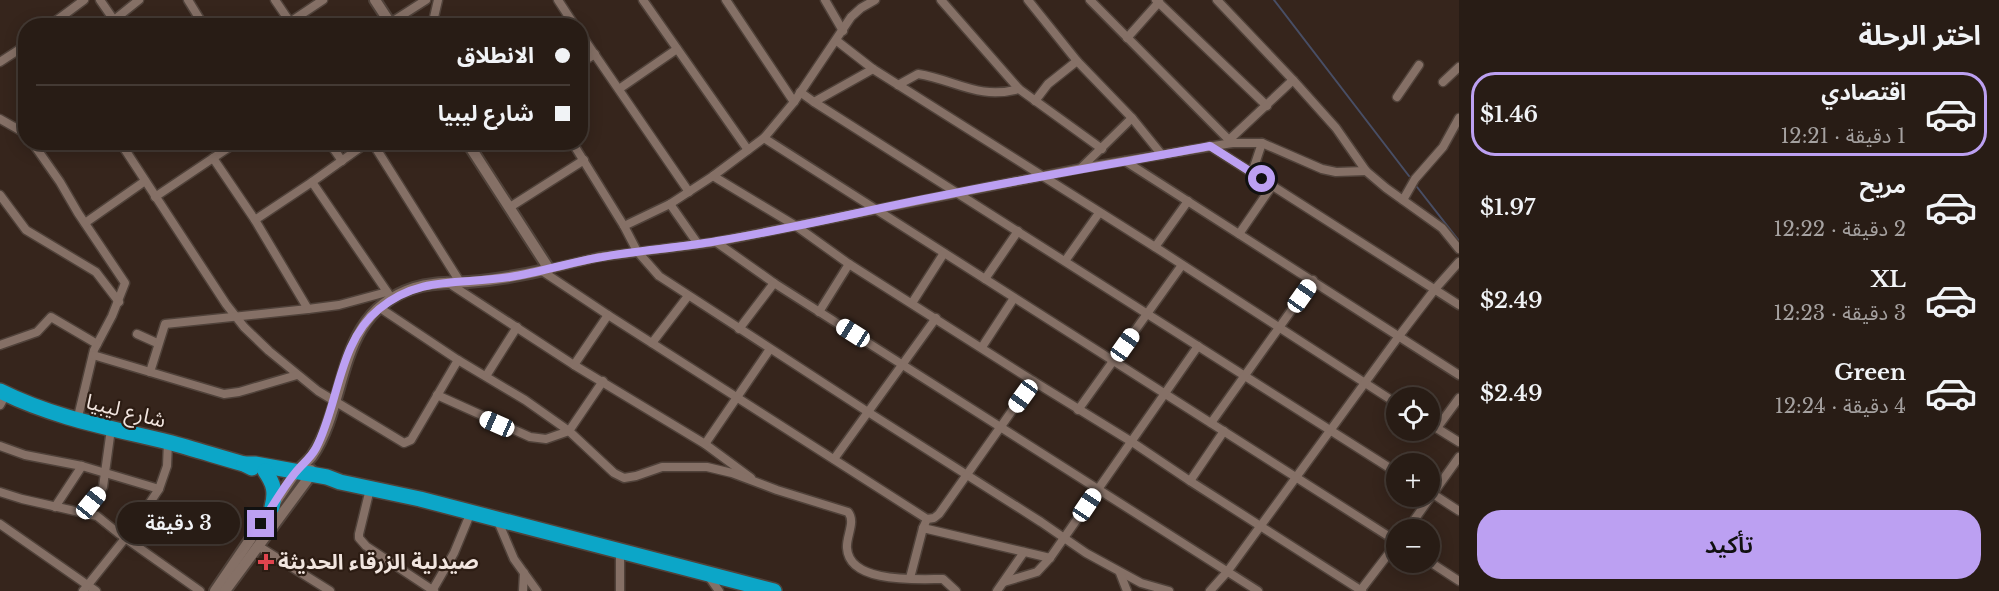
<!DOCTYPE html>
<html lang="ar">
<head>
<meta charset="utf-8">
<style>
	body { margin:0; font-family:"Libre Baskerville","Noto Sans Arabic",serif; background:#30251e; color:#f1f3f6; direction:rtl; height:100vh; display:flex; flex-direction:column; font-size:22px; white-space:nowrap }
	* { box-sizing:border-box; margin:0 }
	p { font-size:20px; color:#a5a1a0 }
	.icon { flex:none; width:33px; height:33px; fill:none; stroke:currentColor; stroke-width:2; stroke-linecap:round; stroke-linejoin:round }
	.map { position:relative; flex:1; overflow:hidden; direction:ltr }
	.side { display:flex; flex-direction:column; background:#281c15; width:540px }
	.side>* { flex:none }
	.top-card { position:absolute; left:18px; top:18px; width:570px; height:132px; border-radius:24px; box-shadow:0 3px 15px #0003,0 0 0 2px #443a34; direction:rtl; display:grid; align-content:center; height:132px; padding:0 18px; background:#281c15 }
	.buttons { position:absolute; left:1386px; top:387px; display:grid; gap:12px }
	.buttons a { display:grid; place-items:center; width:54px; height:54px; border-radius:50%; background:#281c15; box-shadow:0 3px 15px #0003,0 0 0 2px #443a34; font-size:30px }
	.end { position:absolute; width:27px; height:27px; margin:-14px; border:8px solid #bca0f2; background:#111; box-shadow:0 0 0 3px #111 }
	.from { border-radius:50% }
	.bubble { position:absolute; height:42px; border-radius:21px; background:#281c15; box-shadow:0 3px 15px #0003,0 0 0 2px #443a34; font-size:20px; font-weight:600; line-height:42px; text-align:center; direction:rtl }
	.car { position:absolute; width:18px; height:36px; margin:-18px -9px; border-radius:8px; box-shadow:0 0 4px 2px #0007; background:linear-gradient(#fff 24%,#345 0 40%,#fff 0 76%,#345 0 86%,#fff 0) }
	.top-card b { display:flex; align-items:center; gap:21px; height:57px; font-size:22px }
	.top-card b+b { border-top:2px solid #443a34 }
	.top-card i { width:15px; height:15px; background:#f1f3f6 }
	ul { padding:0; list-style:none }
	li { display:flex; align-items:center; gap:18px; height:84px; margin:0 12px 9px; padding:0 6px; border:3px solid transparent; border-radius:24px }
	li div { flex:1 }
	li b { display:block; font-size:22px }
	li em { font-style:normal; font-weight:600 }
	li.active { border-color:#bca0f2 }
	li>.icon { width:54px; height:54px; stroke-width:1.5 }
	h2 { padding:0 18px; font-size:27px; line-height:72px }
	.button { display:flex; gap:12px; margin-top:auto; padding:12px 18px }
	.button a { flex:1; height:69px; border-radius:24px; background:#bca0f2; color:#111; font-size:24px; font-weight:600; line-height:69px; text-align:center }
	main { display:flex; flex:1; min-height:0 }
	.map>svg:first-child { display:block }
</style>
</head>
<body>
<main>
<section class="side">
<h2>اختر الرحلة</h2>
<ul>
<li class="active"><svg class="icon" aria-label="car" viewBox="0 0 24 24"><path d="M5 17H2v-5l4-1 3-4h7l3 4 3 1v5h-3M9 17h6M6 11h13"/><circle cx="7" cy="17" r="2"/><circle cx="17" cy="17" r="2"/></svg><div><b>اقتصادي</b><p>1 دقيقة · 12:21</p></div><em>$1.46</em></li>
<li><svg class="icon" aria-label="car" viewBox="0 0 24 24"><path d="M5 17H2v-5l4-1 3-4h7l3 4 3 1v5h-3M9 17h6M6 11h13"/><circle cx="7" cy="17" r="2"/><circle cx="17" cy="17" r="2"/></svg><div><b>مريح</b><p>2 دقيقة · 12:22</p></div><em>$1.97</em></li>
<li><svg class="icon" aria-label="car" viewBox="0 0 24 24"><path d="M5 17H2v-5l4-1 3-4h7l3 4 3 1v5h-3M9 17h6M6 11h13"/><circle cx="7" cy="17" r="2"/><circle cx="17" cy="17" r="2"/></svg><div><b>XL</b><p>3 دقيقة · 12:23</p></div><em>$2.49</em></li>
<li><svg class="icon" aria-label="car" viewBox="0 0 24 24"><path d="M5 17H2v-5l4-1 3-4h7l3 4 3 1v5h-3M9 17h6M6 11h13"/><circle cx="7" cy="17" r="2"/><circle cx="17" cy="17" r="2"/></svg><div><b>Green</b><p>4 دقيقة · 12:24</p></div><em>$2.49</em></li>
</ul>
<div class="button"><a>تأكيد</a></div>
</section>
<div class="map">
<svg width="1459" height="591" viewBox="0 0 1459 591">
	<rect width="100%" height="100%" fill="#36251c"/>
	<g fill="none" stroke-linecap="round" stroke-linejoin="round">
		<g stroke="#484e65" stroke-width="2">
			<polyline points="1274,0 1409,176"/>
			<polyline points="1417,187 1459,241"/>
		</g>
		<defs>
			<g id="street">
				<polyline points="100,0 118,26"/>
				<polyline points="188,0 204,26"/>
				<polyline points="275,0 292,25"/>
				<polyline points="558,0 575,26"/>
				<polyline points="643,0 748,150"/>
				<polyline points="726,0 794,102"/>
				<polyline points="825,0 843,31"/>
				<polyline points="941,0 1019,89 1102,149"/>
				<polyline points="1028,0 1077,61 1132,118 1162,155"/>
				<polyline points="1090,0 1232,143"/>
				<polyline points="1156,0 1267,106"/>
				<polyline points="1217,0 1293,80 1336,128 1366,171 1386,188 1442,228 1459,249"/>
				<polyline points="114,20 139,0"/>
				<polyline points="290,22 323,0"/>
				<polyline points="390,23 426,0"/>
				<polyline points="49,26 84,0"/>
				<polyline points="432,26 438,0"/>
				<polyline points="485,26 488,26"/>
				<polyline points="580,33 689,192"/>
				<polyline points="1127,38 1159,2"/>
				<polyline points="837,41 873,69 1155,247 1396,403"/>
				<polyline points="0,62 26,45"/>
				<polyline points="580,63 595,54"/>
				<polyline points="1443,82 1459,67"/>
				<path d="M898 85 918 74C956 80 978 100 1019 89"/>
				<polyline points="619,89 677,49"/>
				<polyline points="800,92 814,102 873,69"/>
				<polyline points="1397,97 1419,65"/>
				<polyline points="1035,101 1048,84 1077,61"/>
				<polyline points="814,102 1396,472"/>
				<polyline points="0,119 23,132 26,130"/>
				<polyline points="764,138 1396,541"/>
				<polyline points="1229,140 1293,80"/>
				<polyline points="32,142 60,182 78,213 125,283 112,316 94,350 77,421"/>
				<polyline points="120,142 226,304 244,327 269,351 318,391 404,443 411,440 458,360"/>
				<polyline points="329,142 342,161"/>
				<polyline points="368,142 312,182 392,299"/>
				<polyline points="372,142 460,282"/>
				<polyline points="572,142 624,226 637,251 659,276 868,412 1041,522 1086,553 1141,583 1169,591"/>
				<polyline points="1210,146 1459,305"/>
				<polyline points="1125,161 1459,375"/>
				<polyline points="1082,167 1132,118"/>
				<polyline points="1252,173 1262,143"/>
				<polyline points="713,176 796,226 849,264 1033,381 939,514 934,518 927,519 923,528"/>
				<polyline points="0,195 26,230 96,272 119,302"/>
				<polyline points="155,197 237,142"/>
				<polyline points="1403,200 1415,179 1443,147 1459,118"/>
				<polyline points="670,204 698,244"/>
				<polyline points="510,207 584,160"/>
				<polyline points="255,220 312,182"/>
				<polyline points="85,223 145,181"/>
				<polyline points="624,226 670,204 713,176 764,138 794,102 851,17 861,8 875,0"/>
				<polyline points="1239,234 1272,186"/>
				<polyline points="716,242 774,283 1258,591"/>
				<polyline points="1155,247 1188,201"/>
				<polyline points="1065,261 1099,213"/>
				<polyline points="549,269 599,257 716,242 1082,168 1232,143 1262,143 1322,169 1336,172 1366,171"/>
				<polyline points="542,271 608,315 927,519"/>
				<polyline points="985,279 1018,231"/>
				<polyline points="447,282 574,365 705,444 751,478"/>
				<polyline points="912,303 944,253"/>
				<polyline points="380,308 458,360 525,400 569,431 603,381"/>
				<polyline points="308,309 339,305 387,292"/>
				<polyline points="819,312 849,264"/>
				<polyline points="739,329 774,283"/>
				<polyline points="137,334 157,343"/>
				<polyline points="652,343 688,296"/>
				<polyline points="0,345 37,332 51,317 97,344"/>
				<polyline points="982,347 1014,298"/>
				<polyline points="93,355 224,394 239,392 297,375"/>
				<polyline points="574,365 608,315"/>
				<polyline points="150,372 165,324 308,309 255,220 213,158"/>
				<polyline points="486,376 517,327"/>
				<polyline points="1033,381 1132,442 1190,481 1362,591"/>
				<path d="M437 395 530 437 546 439 569 431 614 473 624 478 636 476 662 467H707L732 473 777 490 848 512C856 522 846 536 847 548 849 584 918 579 943 579L956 591"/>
				<polyline points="0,405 6,394"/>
				<polyline points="1078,410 1182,265"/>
				<polyline points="1211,423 1313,280"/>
				<polyline points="1430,424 1459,442"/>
				<polyline points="1437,428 1459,398"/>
				<polyline points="705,444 770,349"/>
				<polyline points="0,446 25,455 82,466 159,489"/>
				<polyline points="834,459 936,318"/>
				<polyline points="1190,481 1224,431"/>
				<polyline points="370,489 359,534 359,538 366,546 434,591"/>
				<polyline points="0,492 22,499 97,516 118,533 200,591"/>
				<polyline points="1430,492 1459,511"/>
				<polyline points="55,507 82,466"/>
				<polyline points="83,513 103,487 111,429"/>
				<polyline points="497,519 514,559 537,591"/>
				<polyline points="0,524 96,591"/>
				<polyline points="1407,530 1459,457"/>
				<polyline points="258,546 330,591"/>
				<polyline points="620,550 620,591"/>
				<polyline points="1430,562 1459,581"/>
				<polyline points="1120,573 1127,591"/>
				<polyline points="707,574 719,591"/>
				<polyline points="910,578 923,528 1050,558"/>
				<polyline points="1004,582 1037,572 1050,558 1198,346"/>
				<polyline points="83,591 131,531 159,489 167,466 168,442"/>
				<polyline points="432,591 454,553 471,512"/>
				<polyline points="523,591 524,573"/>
				<polyline points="997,591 1024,552"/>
				<polyline points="1210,591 1227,572 1399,336 1435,289 1459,262"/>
				<polyline points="1360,591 1396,544"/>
			</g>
			<g id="secondary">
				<polyline points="375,0 392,26"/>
				<path d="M215 591 296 472C301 467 307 462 312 456 350 400 334 314 414 288 432 282 450 283 468 282 495 280 523 275 549 269L467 142"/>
				<polyline points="225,591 307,480 311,475 311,470"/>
			</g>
			<g id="highway">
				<path d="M0 391C54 418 111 428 168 442 194 449 219 457 244 464L252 468"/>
				<polyline points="244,464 255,464 327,477 340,482 420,499 774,591"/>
				<path d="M265 471C274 484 276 492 272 507"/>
			</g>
		</defs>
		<use href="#street" stroke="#50423a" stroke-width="11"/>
		<use href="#secondary" stroke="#50423a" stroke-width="14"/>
		<use href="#highway" stroke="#50423a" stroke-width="18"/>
		<use href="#street" stroke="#857066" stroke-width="8"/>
		<use href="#secondary" stroke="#857066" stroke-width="10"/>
		<use href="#highway" stroke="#0ca6c8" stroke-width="15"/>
	</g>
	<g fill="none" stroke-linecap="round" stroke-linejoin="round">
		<path stroke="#bca0f2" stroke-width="8" d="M261 524C272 507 282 489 295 473 302 464 310 459 316 448 339 404 338 342 379 309 420 275 461 285 510 277 541 272 571 262 602 257 640 250 679 248 717 241 797 228 875 208 955 193 1040 176 1125 162 1210 146L1262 179"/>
	</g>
	<path fill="#e0444e" stroke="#2c1c13" stroke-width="2" d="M263 553h6v6h6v6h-6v6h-6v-6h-6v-6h6z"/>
	<g text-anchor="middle" stroke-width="4.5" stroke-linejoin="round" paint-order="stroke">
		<g font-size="21" fill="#f1e5df" stroke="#2c1c13">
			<text transform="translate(126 411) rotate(14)" y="7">شارع ليبيا</text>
		</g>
		<g font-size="21" font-weight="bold" fill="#f1e5df" stroke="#2c1c13" text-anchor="start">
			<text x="278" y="569">صيدلية الزرقاء الحديثة</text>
		</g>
	</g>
</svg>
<div class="buttons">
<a><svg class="icon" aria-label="locate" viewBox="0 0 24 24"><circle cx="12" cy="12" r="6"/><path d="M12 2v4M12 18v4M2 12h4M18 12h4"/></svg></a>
<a>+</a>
<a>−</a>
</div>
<i class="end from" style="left:1262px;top:179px"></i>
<i class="end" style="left:261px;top:524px"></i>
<div class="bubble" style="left:117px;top:502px;width:123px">3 دقيقة</div>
<i class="car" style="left:1302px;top:296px;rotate:35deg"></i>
<i class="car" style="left:853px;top:333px;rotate:302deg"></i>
<i class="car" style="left:1125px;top:345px;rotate:35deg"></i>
<i class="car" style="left:1023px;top:396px;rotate:216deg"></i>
<i class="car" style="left:497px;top:424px;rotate:294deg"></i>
<i class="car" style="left:91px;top:503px;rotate:39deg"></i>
<i class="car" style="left:1087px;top:505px;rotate:34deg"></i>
<div class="top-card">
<b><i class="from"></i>الانطلاق</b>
<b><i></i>شارع ليبيا</b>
</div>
</div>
</main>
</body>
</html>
